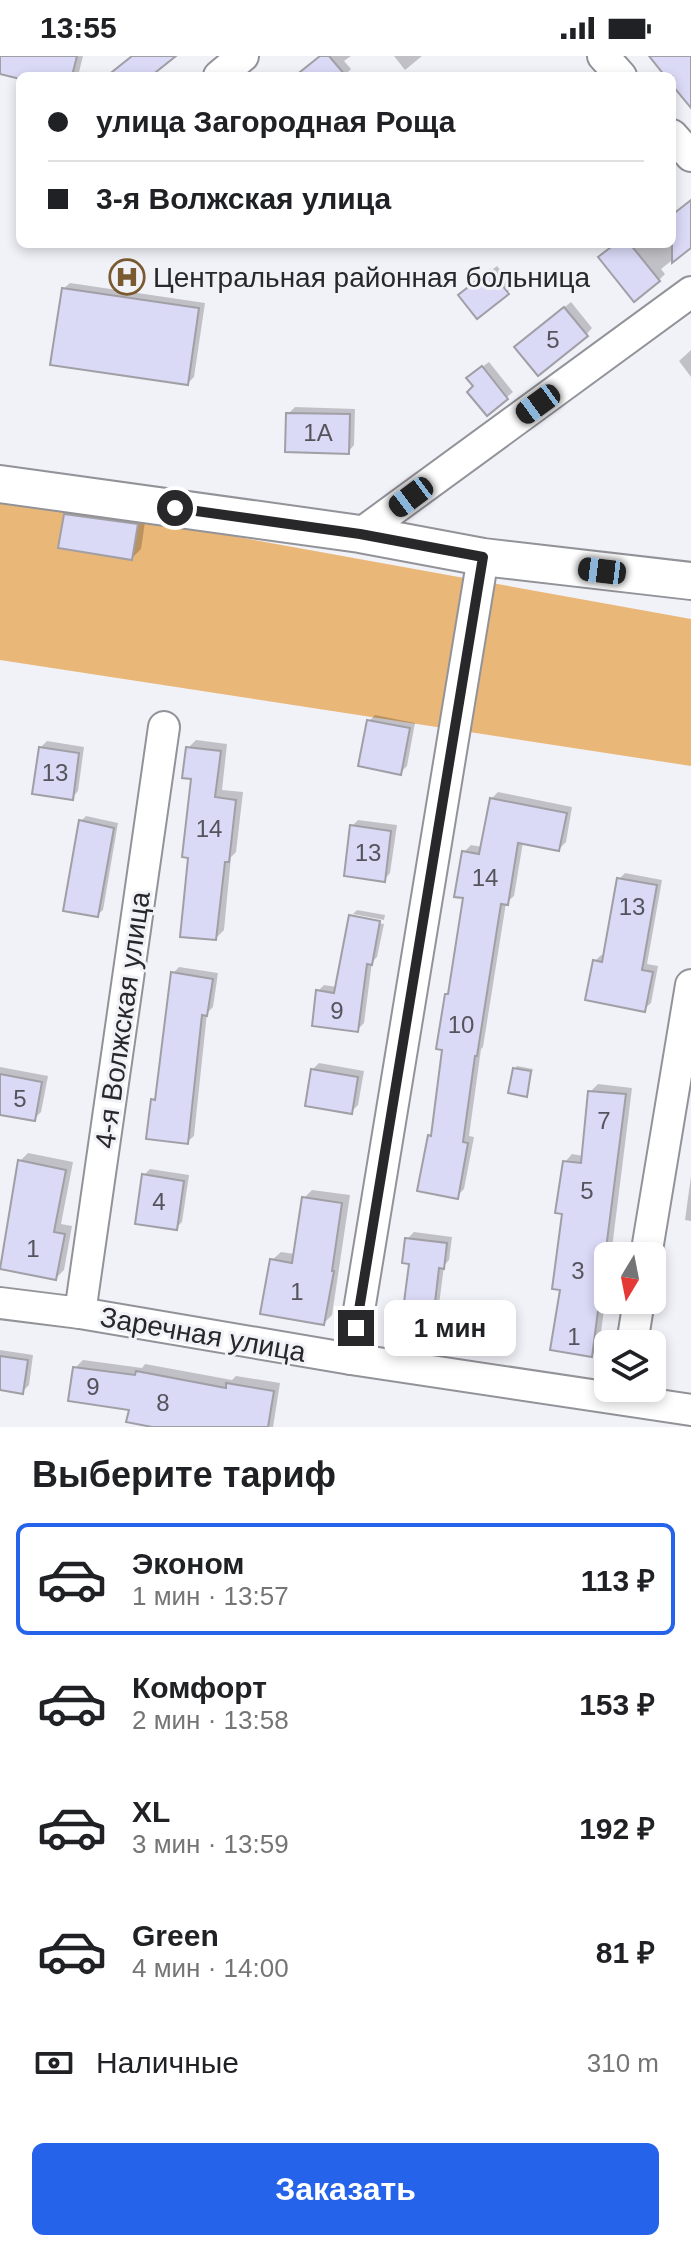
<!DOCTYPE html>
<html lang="ru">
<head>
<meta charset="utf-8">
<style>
	body { margin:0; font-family:Helvetica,sans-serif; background:#f6f6f6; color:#202124; height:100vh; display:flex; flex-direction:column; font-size:30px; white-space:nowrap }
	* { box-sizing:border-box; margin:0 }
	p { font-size:26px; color:#757577 }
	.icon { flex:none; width:44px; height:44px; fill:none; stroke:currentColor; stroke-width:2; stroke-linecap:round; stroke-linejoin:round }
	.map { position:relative; height:1371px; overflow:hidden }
	.side { display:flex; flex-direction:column; background:#fff; flex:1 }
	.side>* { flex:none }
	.guide { position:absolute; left:16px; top:16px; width:660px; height:176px; border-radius:12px; box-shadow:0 4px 12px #0003; display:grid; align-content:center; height:176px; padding:0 32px; background:#fff }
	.needle { width:52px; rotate:190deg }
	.controls { position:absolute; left:594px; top:1186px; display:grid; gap:16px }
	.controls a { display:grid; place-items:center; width:72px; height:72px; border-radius:12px; background:#fff; box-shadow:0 4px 12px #0003; font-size:40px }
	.end { position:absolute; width:36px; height:36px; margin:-18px; border:10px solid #28282a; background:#fff; box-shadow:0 0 0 4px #fff }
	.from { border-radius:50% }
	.bubble { position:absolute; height:56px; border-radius:12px; background:#fff; box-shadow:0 4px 12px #0003; font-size:26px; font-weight:700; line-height:56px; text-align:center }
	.car { position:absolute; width:24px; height:48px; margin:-24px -12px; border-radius:10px; box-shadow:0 0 6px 2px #0007; background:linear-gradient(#222 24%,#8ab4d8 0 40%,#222 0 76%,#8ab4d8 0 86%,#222 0) }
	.guide b { display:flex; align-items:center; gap:28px; height:76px; font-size:30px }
	.guide b+b { border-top:2px solid #e0e0e0 }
	.guide i { width:20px; height:20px; background:#202124 }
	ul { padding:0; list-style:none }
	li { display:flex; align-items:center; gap:24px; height:112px; margin:0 16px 12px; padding:0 16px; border:4px solid transparent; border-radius:12px }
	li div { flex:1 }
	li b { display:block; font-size:30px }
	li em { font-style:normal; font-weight:700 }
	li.active { border-color:#2563eb }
	li>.icon { width:72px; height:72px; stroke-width:1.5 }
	h2 { padding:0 32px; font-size:36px; line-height:96px }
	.pay { display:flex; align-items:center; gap:20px; height:88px; padding:0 32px; font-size:30px }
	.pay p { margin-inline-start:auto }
	.button { display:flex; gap:16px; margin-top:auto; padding:16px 32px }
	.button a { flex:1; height:92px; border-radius:12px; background:#2563eb; color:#fff; font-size:32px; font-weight:700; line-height:92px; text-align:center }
	.status { display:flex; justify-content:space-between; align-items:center; height:56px; padding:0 40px; background:#fff; direction:ltr }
	.status svg { height:22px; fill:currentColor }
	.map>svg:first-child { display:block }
</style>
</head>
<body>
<div class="status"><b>13:55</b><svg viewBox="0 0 49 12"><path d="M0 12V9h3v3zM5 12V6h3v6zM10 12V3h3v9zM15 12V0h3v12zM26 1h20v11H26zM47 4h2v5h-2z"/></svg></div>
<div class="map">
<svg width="691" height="1371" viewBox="0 0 691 1371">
	<rect width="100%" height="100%" fill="#f1f1f8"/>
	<polygon fill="#e9b778" points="0,438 691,563 691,710 0,604"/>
	<g fill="#0003">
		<polygon points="0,0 83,0 78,20 20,21 0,16"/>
		<polygon points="321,0 351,0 344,5 351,13 344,20 313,20"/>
		<polygon points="394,0 422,0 405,14"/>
		<polygon points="691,145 691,189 661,213 665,218 659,224 616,188 672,188 672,160"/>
		<polygon points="497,210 514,230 478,260 467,233"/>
		<polygon points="70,227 205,247 194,321 188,327 63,233"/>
		<polygon points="571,246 592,272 586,279 523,285"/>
		<polygon points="691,294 691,321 679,305"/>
		<polygon points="489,306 513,336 506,342 475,330 475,316"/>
		<polygon points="295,351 355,353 354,389 348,396 288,358"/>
		<polygon points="75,449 146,459 141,493 132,502 65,459"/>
		<polygon points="375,659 415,667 407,710 400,717 369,665"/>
		<polygon points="196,684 227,688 222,734 243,736 236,796 231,801 224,874 216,882 190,800 193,721 188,692"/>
		<polygon points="47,685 84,691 78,735 72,742 40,692"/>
		<polygon points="498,736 572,751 566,786 559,793 523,786 514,840 506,847 483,991 481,993 469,1080 474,1081 464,1133 457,1140 430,1080 434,1077 445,993 447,939 451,935 466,841 464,796 471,789 482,791 491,743"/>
		<polygon points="86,760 118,767 103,854 97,859 81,765"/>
		<polygon points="358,764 397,769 390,817 384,824 352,770"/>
		<polygon points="625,817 662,824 647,908 658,910 651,947 644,953 595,905 601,899 605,900 619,823"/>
		<polygon points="357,854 385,859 384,864 353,858"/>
		<polygon points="352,858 352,862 384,868 377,901 372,906 364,967 357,974 318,935 324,929 337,931"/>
		<polygon points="179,911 218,917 213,951 207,957 194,1080 187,1086 152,1044 158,1039 173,917"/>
		<polygon points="319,1007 364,1015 358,1049 352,1055 312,1014"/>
		<polygon points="517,1010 533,1013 526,1038 515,1013"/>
		<polygon points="0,1011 48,1020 41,1056 34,1063 0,1056"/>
		<polygon points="598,1028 632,1032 611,1200 608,1200 608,1222 599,1292 592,1299 562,1232 565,1106 572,1098 583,1100 590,1036"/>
		<polygon points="28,1097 73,1106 61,1168 72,1170 64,1214 56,1222 20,1105"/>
		<polygon points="150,1113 189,1119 182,1166 176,1172 144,1119"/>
		<polygon points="691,1120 691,1165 685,1164"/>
		<polygon points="312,1134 350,1139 332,1259 324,1267 272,1204 281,1196 295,1198 304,1142"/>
		<polygon points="414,1176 452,1181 449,1204 444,1210 436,1272 430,1279 411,1206 407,1183"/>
		<polygon points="0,1294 33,1299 29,1329 23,1335 0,1332"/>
		<polygon points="83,1304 142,1312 145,1308 232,1324 236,1320 280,1327 273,1371 163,1371 131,1352 75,1312"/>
	</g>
	<g fill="#dad9f6" stroke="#a09fa6" stroke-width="2">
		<polygon points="0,0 77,0 72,20 20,20 20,23 0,18"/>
		<polygon points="132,0 176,0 151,20 107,20"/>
		<polygon points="320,0 329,0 346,20 295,20"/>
		<polygon points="649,0 691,0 691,52 672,29 672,20 665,20"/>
		<polygon points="691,144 691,192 672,207 672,159"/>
		<polygon points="615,188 630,188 660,225 634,246 598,201"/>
		<polygon points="490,214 509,238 477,263 458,239"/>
		<polygon points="62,232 199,252 188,329 50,309"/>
		<polygon points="564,251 588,280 538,320 514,291"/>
		<polygon points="482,310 508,343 487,360 467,336 473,330 466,322"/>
		<polygon points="286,357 350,358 349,398 285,396"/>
		<polygon points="64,458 138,468 132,504 58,492"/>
		<polygon points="367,664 410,672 401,719 358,710"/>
		<polygon points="39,691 79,697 73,744 32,738"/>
		<polygon points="186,691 221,695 215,741 236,744 229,806 225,806 216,884 180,881 188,802 182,801 191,723 182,722"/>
		<polygon points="490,742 567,757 559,795 518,787 508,849 501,848 477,1000 475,1000 463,1086 468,1087 458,1143 417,1135 428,1079 431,1080 442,994 436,993 445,938 448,938 463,842 454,841 462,795 479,798"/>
		<polygon points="79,764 114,772 98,861 63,855"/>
		<polygon points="350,769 391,775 385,826 344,820"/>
		<polygon points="617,822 657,829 642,914 653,916 645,956 585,944 593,904 602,906"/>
		<polygon points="349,859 380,865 372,909 367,908 358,976 312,970 316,934 334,937"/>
		<polygon points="171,916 213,923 207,960 202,959 188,1088 146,1083 151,1043 155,1044"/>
		<polygon points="513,1012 531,1015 527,1041 508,1037"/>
		<polygon points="311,1013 358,1021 352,1058 305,1050"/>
		<polygon points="0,1018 42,1026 35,1065 0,1059"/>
		<polygon points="588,1035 626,1038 592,1301 550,1294 560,1234 552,1233 562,1158 555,1157 563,1105 581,1107"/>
		<polygon points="18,1104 66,1114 54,1176 65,1178 56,1224 0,1213"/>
		<polygon points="142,1118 184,1125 177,1174 135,1168"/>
		<polygon points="302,1141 342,1147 332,1215 334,1215 324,1269 260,1258 270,1203 292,1207"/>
		<polygon points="405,1182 447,1187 444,1213 439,1212 431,1281 400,1277 409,1208 402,1207"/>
		<polygon points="0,1300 28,1304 23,1338 0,1334"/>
		<polygon points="73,1311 135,1319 136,1315 226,1332 226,1327 274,1335 268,1371 152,1371 126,1366 129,1354 68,1345"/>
	</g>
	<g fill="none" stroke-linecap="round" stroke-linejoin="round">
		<defs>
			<g id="minor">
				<polyline points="603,0 621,20"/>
				<polyline points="219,20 243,0"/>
				<polyline points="672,79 691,100"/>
				<polyline points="360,478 691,236"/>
				<polyline points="646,1200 691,929"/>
				<polyline points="0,1247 80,1257 351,1303 691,1354"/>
				<polyline points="80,1257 164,671"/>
				<polyline points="632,1288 639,1244"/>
				<polyline points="351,1303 483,501"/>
			</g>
			<polyline id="tertiary" points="0,428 360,478 483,501 691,525"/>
		</defs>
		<use href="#minor" stroke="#929299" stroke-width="34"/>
		<use href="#tertiary" stroke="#929299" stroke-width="40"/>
		<use href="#minor" stroke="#fff" stroke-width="30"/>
		<use href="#tertiary" stroke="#fff" stroke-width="36"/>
	</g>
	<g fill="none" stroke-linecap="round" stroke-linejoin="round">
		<polyline stroke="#28282a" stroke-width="10" points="175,452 360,478 483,501 356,1272"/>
	</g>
	<defs>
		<symbol id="hospital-ring" viewBox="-11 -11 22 22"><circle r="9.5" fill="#f1f1f8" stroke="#7a5a30" stroke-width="1.5"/><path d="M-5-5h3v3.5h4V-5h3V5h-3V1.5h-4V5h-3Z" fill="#7a5a30"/></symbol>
	</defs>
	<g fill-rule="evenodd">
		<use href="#hospital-ring" x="107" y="201" width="40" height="40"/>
	</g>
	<g text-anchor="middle" stroke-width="6" stroke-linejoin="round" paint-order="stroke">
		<g font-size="24" fill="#54545d">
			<text x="553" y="292">5</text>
			<text x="318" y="385">1А</text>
			<text x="55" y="725">13</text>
			<text x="209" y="781">14</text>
			<text x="368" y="805">13</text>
			<text x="485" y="830">14</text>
			<text x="632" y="859">13</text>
			<text x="337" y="963">9</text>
			<text x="461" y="977">10</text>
			<text x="20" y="1051">5</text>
			<text x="604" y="1073">7</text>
			<text x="587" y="1143">5</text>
			<text x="159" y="1154">4</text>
			<text x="33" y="1201">1</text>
			<text x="578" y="1223">3</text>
			<text x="297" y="1244">1</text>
			<text x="574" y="1289">1</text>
			<text x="93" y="1339">9</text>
			<text x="163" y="1355">8</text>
		</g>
		<g font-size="28" fill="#28282a" stroke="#f1f1f8" text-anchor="start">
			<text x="153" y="231">Центральная районная больница</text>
		</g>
		<g font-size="28" fill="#28282a" stroke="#f1f1f8">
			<text transform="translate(122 964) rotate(-82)" y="10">4-я Волжская улица</text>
			<text transform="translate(203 1278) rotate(10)" y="10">Заречная улица</text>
		</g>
	</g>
</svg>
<div class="controls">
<a><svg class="needle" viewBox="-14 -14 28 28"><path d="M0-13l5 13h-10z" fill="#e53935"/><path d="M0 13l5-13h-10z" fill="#757577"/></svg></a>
<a><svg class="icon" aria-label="layers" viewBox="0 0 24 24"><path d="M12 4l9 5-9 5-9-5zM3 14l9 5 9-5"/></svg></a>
</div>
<i class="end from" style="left:175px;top:452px"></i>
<i class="end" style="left:356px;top:1272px"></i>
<div class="bubble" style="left:384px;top:1244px;width:132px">1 мин</div>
<i class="car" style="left:538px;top:348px;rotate:234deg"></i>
<i class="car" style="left:411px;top:441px;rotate:233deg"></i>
<i class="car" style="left:602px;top:515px;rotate:277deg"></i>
<div class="guide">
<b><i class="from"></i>улица Загородная Роща</b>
<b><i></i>3-я Волжская улица</b>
</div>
</div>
<section class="side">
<h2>Выберите тариф</h2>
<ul>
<li class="active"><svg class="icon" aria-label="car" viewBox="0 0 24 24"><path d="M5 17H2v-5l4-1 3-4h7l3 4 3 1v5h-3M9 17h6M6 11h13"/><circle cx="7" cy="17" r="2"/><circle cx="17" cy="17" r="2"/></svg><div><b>Эконом</b><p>1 мин · 13:57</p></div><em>113 ₽</em></li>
<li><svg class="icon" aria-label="car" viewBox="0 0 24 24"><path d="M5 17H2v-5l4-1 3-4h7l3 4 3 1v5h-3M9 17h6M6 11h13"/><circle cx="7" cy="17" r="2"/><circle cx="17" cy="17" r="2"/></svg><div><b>Комфорт</b><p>2 мин · 13:58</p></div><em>153 ₽</em></li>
<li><svg class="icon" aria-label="car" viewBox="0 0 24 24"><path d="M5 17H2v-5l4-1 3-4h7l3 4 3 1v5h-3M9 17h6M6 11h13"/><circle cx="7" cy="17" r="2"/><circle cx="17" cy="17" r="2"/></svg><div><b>XL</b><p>3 мин · 13:59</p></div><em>192 ₽</em></li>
<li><svg class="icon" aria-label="car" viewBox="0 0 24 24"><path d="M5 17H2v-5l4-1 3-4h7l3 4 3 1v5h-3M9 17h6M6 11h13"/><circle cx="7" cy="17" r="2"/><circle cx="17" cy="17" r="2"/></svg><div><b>Green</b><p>4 мин · 14:00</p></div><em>81 ₽</em></li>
</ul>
<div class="pay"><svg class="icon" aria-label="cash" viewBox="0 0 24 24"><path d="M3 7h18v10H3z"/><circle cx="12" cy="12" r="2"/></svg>Наличные<p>310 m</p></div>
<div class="button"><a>Заказать</a></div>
</section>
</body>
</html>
